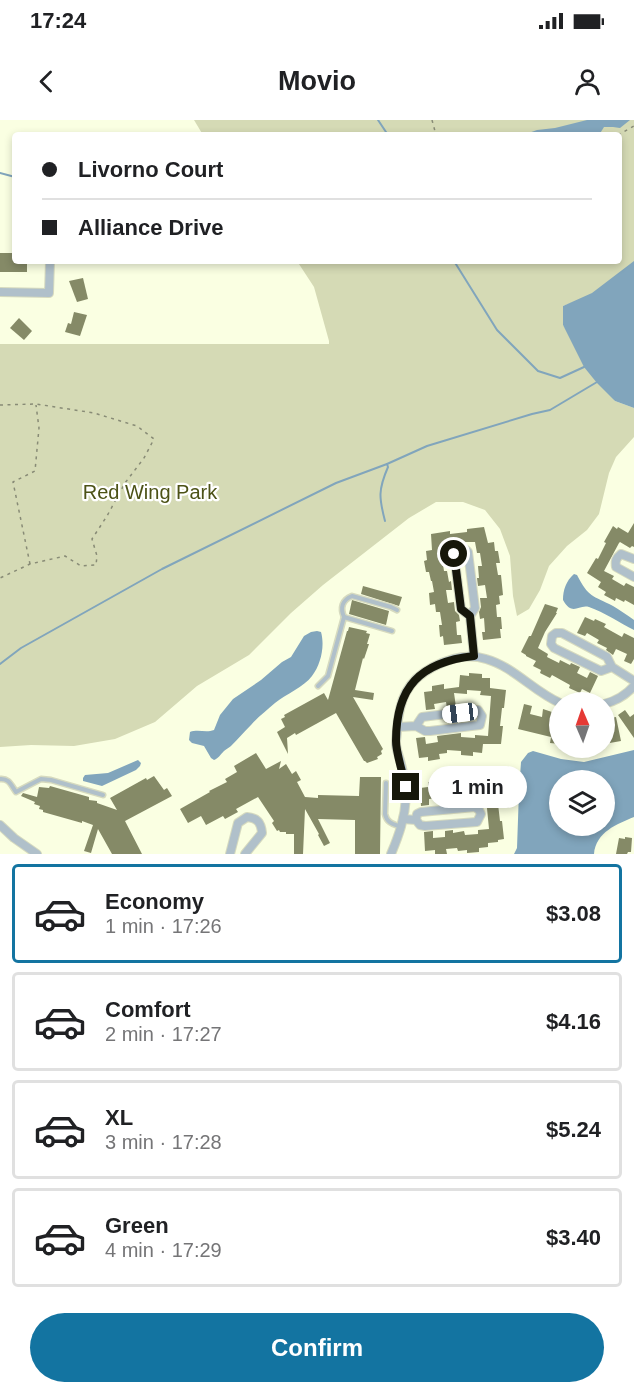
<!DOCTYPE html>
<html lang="en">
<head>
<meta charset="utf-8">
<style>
	body { margin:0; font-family:Arial,sans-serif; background:#f6f6f6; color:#202124; height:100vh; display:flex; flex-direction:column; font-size:22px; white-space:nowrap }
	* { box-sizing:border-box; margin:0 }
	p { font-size:20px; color:#757577 }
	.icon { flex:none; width:33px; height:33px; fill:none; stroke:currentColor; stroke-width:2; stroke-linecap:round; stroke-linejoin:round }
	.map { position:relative; height:734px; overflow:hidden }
	.details { display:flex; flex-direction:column; background:#fff; flex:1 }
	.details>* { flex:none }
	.banner { position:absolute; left:12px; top:12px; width:610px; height:132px; border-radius:6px; box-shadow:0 3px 9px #0003; display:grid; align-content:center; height:132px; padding:0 30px; background:#fff }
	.needle { width:39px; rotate:358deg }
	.tools { position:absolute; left:549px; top:572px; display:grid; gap:12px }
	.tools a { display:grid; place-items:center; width:66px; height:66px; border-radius:50%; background:#fff; box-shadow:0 3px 9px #0003; font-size:30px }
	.end { position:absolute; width:27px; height:27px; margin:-14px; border:8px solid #16170a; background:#fff; box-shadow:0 0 0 3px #fff }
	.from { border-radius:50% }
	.bubble { position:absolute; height:42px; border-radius:21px; background:#fff; box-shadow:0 3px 9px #0003; font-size:20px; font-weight:700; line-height:42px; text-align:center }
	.car { position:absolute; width:18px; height:36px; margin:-18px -9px; border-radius:8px; box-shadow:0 0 4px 2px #0007; background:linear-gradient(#fff 24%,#345 0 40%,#fff 0 76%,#345 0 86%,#fff 0) }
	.banner b { display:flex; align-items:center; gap:21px; height:57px; font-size:22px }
	.banner b+b { border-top:2px solid #e0e0e0 }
	.banner i { width:15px; height:15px; background:#202124 }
	ul { padding:10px 0 0; list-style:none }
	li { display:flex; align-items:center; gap:18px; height:99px; margin:0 12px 9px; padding:0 18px; border:3px solid #e0e0e0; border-radius:6px }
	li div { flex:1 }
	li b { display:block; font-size:22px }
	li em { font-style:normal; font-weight:700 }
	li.current { border-color:#1374a1 }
	li>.icon { width:54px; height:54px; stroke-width:1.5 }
	.cta { display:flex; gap:12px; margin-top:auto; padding:12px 30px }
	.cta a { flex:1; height:69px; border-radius:36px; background:#1374a1; color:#fff; font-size:24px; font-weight:700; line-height:69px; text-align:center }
	.status { display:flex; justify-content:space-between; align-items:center; height:42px; padding:0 30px; background:#fff; direction:ltr }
	.status svg { height:16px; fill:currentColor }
	header { display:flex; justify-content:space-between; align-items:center; height:78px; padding:0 30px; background:#fff; font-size:27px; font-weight:700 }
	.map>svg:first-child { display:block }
</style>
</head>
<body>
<div class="status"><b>17:24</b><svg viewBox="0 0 49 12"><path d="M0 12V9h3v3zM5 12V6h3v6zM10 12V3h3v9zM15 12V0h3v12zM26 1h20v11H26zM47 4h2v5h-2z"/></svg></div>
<header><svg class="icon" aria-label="back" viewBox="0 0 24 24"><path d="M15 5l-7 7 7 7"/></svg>Movio<svg class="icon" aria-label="person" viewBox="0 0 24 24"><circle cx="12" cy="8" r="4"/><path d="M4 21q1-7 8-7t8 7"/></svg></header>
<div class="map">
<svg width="634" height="734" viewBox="0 0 634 734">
	<rect width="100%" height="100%" fill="#faffe2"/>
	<polygon fill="#d5dab5" points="194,0 634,0 634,160 563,186 563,205 615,281 634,288 634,317 616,337 609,353 599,394 587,410 567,426 549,446 540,470 529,489 517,496 513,476 510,436 500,409 485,390 463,382 436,382 409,398 323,465 291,493 249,535 197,566 155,602 115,619 74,626 31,625 0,627 0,224 329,224 329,221 314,167 297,141 620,141 620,15 203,15"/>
	<g fill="#81a5bc" fill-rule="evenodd">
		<polygon points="587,0 630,0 620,8 613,7 604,7 599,15 523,15 537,10 555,8"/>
		<polygon points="634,141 634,288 615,281 597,263 584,247 563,205 563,186 592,173"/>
		<path d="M574 454 577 455C589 478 592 475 613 486 620 490 627 495 634 500V510C620 503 604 492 589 487 578 484 573 497 563 480 563 470 566 461 574 454Z"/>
		<path d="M317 511 321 512C325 526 321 544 312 556 304 567 286 574 275 583 267 590 258 597 251 605 244 612 238 619 231 626 229 628 226 629 224 631 220 635 219 638 214 640L211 638 204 626 192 623 189 620 190 612C198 609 206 613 214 610L220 595 233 579 261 560 282 542 291 537 304 516 311 512Z"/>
		<path d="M634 630V697C617 704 596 712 594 734H514L517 728 519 671 521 642 528 633 533 631 561 639 584 642ZM560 660H604V705H560Z"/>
		<polygon points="138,640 141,643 140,646 136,650 102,666 83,661 83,658 85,655 108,653"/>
	</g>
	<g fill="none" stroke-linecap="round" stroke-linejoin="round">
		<g stroke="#81a5bc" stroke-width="2">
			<polyline points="378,0 388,15"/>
			<polyline points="0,53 15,57"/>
			<polyline points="454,141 497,210 538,251 560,258 584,247"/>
			<path d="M385 401C379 378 378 370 388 347L387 344"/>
			<polyline points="0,544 21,528 162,449 336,363 387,344 427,326 532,294 550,290 597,262"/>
		</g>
	</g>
	<g fill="#858a67">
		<polygon points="0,133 15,133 15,141 27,141 27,152 0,152"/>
		<polygon points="83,158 88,179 77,182 69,161"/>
		<polygon points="74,192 87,195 80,216 65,212 68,203 71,204"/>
		<polygon points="19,198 32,211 24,220 10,208"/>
		<polygon points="634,403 634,427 632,426 630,428 620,422 619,423 604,451 614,456 612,459 624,466 626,463 634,467 634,485 625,480 624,482 616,478 615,481 604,475 606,472 598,467 601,462 587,453 596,438 598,439 606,423 604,422 613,406 617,409 618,407 628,413"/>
		<polygon points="484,407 488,423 494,422 495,431 498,431 500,443 496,443 498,455 501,455 503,475 499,476 500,484 496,485 497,497 501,497 502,509 500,509 501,518 483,520 482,512 485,512 484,498 480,499 479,492 481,487 480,478 487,478 485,465 478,466 477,458 479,458 478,446 482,446 480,433 477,433 475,422 460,422 444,426 446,437 442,438 444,451 447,451 449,462 451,461 452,470 446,470 448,483 454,482 455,491 459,495 460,501 456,502 457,515 461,515 462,523 444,525 443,516 440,517 439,505 442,505 440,492 436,492 435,484 430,485 429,473 434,472 432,461 431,461 429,452 426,452 424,441 427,440 426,431 432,430 431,414 450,411 450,414 467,412 467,409"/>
		<polygon points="363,466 402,477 399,486 361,474"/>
		<polygon points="352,480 389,491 386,505 349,494"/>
		<polygon points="545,484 558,488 556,493 557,493 545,512 538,528 548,534 547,537 559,543 560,540 570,545 571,543 580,547 577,553 587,558 590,552 598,556 590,573 582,569 580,573 569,568 570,565 552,555 550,558 540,553 541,550 533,546 536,541 526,536 526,535 521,532 529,516 531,516"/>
		<polygon points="585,497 594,501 595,499 606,504 604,507 622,517 624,513 634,518 634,539 631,544 624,541 627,534 616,529 613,535 606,530 607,528 597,523 599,520 587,513 585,516 577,513"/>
		<polygon points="349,507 367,511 366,513 370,514 367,524 369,524 364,539 363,538 355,570 374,573 373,580 353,577 383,629 381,631 382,634 377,637 378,639 367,643 365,641 364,641 336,593 296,615 295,613 287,618 288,634 277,612 285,607 281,599 285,597 284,595 324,573 328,580 347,511 348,511"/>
		<polygon points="469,553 482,554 482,558 490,558 490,568 506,570 504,588 502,588 500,606 503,606 501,624 483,624 482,633 473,632 473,636 461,635 461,631 447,630 447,633 439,634 440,639 428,641 428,637 419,638 416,618 425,617 426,624 438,622 437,616 461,613 461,617 475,618 475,615 488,616 491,576 480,575 481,571 467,570 467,574 454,573 456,587 447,588 446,582 434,584 435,589 426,590 424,572 432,571 432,566 444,564 444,569 459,567 460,555 469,556"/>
		<polygon points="524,584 532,586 530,594 542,597 543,589 552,592 551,597 560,599 560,624 550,623 551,617 518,609"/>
		<polygon points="625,590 630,597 634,594 634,618 618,595"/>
		<polygon points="616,597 621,621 604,624 604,606 609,605 607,599"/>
		<polygon points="256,633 266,649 281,641 279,649 286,644 292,654 296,651 301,660 297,662 305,677 318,678 318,675 359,676 360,657 381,657 380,734 355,734 355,700 318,699 330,723 324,726 318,715 319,714 305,689 303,734 294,734 294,714 286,714 286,712 280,712 279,710 277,711 272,703 274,701 258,677 236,689 238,692 225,699 223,696 206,705 201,696 188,703 180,689 210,672 209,671 227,662 225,659 237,652 234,646"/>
		<polygon points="154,656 164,670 167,668 172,676 125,701 142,734 112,734 98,709 91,733 84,731 93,705 82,701 82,703 43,692 43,690 39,689 40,686 34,684 35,682 21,676 23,673 37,677 39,667 49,668 50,666 89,677 89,680 97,681 97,683 117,690 110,678 146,658 147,660"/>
		<polygon points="473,658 473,661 482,660 482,666 494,664 494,667 499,666 501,684 498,684 500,701 502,701 504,719 498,720 498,722 488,723 488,727 479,728 479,732 467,733 467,730 458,731 457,728 446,729 447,734 435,734 435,730 425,731 424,712 433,711 433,718 445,717 445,711 453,710 453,713 464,711 465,715 478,714 478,710 489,709 486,678 475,679 475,675 461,676 462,680 450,681 450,683 442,684 441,678 429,679 429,685 421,686 420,668 428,667 428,662 440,661 440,664 460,662 460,659"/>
		<polygon points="625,717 632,718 631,732 628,732 627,734 616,734 619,718 625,719"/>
	</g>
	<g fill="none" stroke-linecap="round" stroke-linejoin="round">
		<defs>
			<g id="service">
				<path d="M344 497C340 488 342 480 352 476L391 487 397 490"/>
				<polyline points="318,566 328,556 344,497 392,511"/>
				<path d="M0 659C9 658 11 665 16 672L41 659 51 660 103 675"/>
				<path d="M386 663 385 694C387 703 393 704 401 707"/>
			</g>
			<g id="minor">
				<polyline points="0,172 49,173 50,141"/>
				<path d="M634 439 621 434C616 438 615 441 616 447L634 457"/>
				<path d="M470 496 461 489 454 434C458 427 463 426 468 432L475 488 470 496 474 536"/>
				<polyline points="612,547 601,551 554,528 551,524 552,516 556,513 562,513 607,537 612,547 634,561"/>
				<path d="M604 584C616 581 626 575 634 566"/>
				<polyline points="398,607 416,606 425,611 430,611 480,605 482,596 478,590 422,597 416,606"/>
				<polyline points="403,699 416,700 420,705 425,706 477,702 481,694 479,690 475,687 421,692 417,694 416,700"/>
				<polyline points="0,705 14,718 37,734"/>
				<path d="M230 734 238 703 247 697C257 698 261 702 262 713L245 734"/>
				<path d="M391 734C399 715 405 698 406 677 406 663 403 650 399 637 398 633 396 628 396 623 396 619 397 614 397 610 399 581 406 561 433 547 450 538 468 533 486 539 514 547 533 571 560 583"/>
			</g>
		</defs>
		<use href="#service" stroke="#d6dabf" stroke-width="7"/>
		<use href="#minor" stroke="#d6dabf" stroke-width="10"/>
		<g stroke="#888b76" stroke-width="1.5" stroke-dasharray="3 4.5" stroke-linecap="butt">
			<polyline points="432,0 436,15"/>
			<polyline points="618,15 634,6"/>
			<polyline points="0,285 36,284 94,293 137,306 154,319 144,338 125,363 107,396 92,419 97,436 96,445 81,446 65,436 30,444 0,458"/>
			<polyline points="30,444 13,362 35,351 39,308 36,285"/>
		</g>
		<use href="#service" stroke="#b0c0ca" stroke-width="4"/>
		<use href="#minor" stroke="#b0c0ca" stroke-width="8"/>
	</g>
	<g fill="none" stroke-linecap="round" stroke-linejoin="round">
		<path stroke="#16170a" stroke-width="8" d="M406 667C403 654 396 633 396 621 396 567 420 542 474 536L470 496 461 489 454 434"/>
	</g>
	<g text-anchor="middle" stroke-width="4.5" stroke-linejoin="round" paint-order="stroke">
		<g font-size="20" fill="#4c5216" stroke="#fff">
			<text x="150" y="379">Red Wing Park</text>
		</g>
	</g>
</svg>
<div class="tools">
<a><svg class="needle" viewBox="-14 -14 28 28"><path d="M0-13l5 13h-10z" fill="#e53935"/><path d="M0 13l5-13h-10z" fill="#757577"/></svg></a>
<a><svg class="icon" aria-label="layers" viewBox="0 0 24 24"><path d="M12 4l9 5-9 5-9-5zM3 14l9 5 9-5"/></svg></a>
</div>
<i class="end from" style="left:454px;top:434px"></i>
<i class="end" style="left:406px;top:667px"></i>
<div class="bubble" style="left:428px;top:646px;width:99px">1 min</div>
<i class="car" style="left:460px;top:593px;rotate:263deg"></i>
<div class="banner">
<b><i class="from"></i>Livorno Court</b>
<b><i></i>Alliance Drive</b>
</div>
</div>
<section class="details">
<ul>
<li class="current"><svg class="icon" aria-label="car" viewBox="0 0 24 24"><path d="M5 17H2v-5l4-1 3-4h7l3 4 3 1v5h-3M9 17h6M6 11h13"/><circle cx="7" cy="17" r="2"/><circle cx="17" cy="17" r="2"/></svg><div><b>Economy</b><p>1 min · 17:26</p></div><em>$3.08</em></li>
<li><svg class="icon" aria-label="car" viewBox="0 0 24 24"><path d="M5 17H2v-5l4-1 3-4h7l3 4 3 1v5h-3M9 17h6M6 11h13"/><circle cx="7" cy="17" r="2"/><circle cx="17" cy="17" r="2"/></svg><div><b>Comfort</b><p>2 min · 17:27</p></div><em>$4.16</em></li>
<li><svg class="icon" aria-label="car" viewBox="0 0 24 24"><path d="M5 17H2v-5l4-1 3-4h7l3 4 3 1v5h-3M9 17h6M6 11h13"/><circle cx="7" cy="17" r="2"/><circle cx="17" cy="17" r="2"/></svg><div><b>XL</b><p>3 min · 17:28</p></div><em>$5.24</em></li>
<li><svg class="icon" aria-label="car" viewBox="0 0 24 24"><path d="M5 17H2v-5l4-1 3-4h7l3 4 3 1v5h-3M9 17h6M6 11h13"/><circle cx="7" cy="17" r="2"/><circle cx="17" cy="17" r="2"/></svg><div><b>Green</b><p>4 min · 17:29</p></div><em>$3.40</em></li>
</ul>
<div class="cta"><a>Confirm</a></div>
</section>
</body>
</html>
